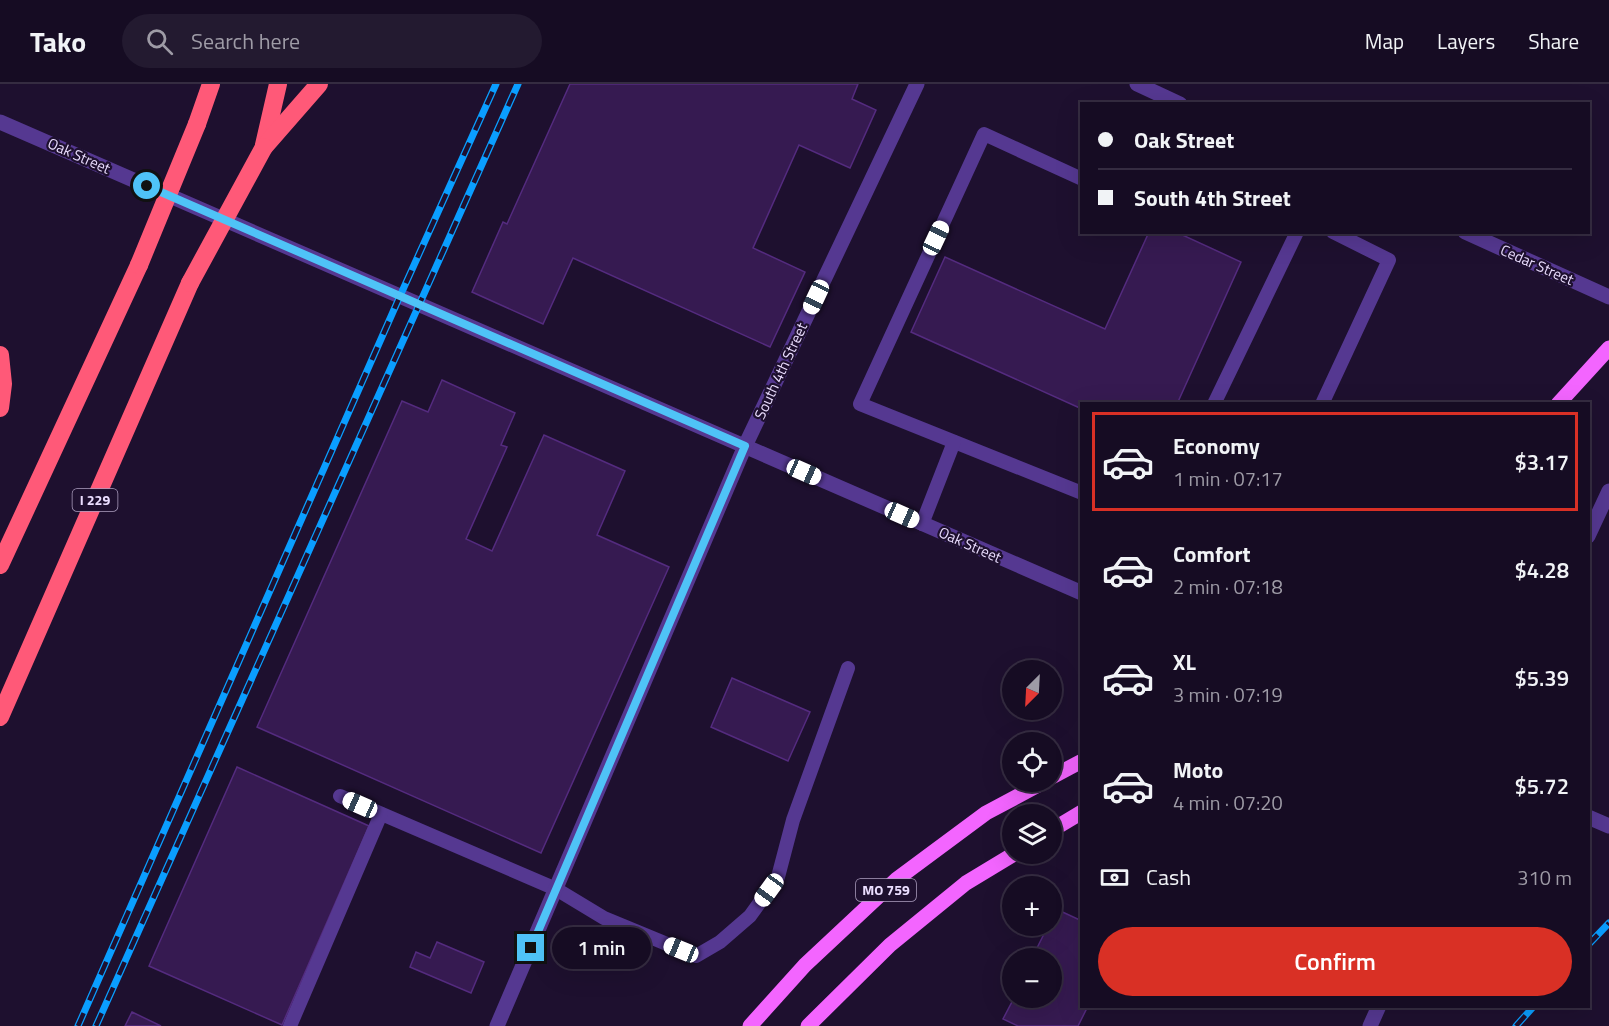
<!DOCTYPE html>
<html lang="en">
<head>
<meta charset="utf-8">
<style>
	body { margin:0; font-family:"Titillium Web",sans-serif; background:#231a30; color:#f1f3f6; height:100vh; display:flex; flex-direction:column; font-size:22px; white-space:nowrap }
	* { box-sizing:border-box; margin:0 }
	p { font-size:20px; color:#9e9ba6 }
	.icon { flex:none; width:33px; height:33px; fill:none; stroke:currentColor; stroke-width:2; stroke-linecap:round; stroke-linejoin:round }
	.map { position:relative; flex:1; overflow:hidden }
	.sheet { position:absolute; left:1080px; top:318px; width:510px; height:606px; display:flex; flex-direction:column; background:#160c23; border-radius:0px; box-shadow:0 6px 24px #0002,0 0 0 2px #352c41 }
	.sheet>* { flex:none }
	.banner { position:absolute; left:1080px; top:18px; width:510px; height:132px; border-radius:0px; box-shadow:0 6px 24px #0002,0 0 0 2px #352c41; display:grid; align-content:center; height:132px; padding:0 18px; background:#160c23 }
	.needle { width:39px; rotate:204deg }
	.controls { position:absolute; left:1002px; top:576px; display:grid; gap:12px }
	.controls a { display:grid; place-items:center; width:60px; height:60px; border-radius:50%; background:#160c23; box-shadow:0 6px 24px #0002,0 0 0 2px #352c41; font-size:30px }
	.end { position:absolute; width:27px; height:27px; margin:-14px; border:8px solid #4fc3f7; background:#111; box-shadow:0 0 0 3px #111 }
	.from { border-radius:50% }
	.bubble { position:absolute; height:42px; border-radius:21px; background:#160c23; box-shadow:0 6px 24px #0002,0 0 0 2px #352c41; font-size:20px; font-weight:600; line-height:42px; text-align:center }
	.car { position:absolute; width:18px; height:36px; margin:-18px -9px; border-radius:8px; box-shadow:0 0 4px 2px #0007; background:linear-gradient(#fff 24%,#345 0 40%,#fff 0 76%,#345 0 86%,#fff 0) }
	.banner b { display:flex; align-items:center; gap:21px; height:57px; font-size:22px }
	.banner b+b { border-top:2px solid #352c41 }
	.banner i { width:15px; height:15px; background:#f1f3f6 }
	ul { padding:10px 0 0; list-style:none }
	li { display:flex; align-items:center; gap:18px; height:99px; margin:0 12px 9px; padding:0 6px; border:3px solid transparent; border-radius:0px }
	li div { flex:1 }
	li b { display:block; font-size:22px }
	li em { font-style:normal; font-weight:600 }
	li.current { border-color:#d93025 }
	li>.icon { width:54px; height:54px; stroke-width:1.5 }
	.pay { display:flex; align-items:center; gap:15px; height:66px; padding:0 18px; font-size:22px }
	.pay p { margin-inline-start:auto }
	.action { display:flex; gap:12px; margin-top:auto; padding:12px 18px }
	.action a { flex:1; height:69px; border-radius:36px; background:#d93025; color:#fff; font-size:24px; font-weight:600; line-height:69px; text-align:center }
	header { display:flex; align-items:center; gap:36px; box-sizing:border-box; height:84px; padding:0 30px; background:#160c23; border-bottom:2px solid #352c41 }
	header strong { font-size:28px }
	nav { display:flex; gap:33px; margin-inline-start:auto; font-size:21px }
	.search { width:420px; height:54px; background:#231a30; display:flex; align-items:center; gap:15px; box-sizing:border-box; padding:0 21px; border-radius:33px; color:#9e9ba6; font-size:22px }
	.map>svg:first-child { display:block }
</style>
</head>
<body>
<header>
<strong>Tako</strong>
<div class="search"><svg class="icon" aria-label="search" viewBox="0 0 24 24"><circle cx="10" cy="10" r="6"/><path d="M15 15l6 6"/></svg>Search here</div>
<nav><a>Map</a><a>Layers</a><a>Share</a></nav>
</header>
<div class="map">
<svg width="1609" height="942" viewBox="0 0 1609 942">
	<rect width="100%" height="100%" fill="#1e102f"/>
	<g fill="#361a51" stroke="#542b7f" stroke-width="1.5">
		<polygon points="570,0 858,0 852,15 876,26 850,84 799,61 753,164 805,188 770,263 573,174 543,240 472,208 503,138 507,140"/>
		<polygon points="1149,148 1176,148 1241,178 1177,320 1082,320 1082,325 911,248 945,173 1105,245"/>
		<polygon points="442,296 515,329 501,361 507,363 466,455 492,467 544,351 625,387 597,451 669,483 541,769 257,643 402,317 428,328"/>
		<polygon points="732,594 810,628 788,677 711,643"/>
		<polygon points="237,683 369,742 282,941 149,882"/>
		<polygon points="1056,825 1082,837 1082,922 1088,922 1078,942 1018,942 1003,935 1014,914 1052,914 1052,874 1032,874 1048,842 1052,842 1052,834"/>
		<polygon points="437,858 484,878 471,909 410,883 416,868 430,874"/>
		<polygon points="132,928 161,942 125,942"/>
	</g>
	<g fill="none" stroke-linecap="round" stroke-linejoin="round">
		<g stroke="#553891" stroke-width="14">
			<polyline points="1082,95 984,50 860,320 1082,409"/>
			<polyline points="1214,320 1297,148"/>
			<polyline points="1322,320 1389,176 1333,148"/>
			<polyline points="922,440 954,358"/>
			<polyline points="340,712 556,805 604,834 696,872 720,858 750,832 778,793 793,736 848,584"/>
			<polyline points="290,942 381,730"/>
		</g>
		<g stroke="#553891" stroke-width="15">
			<polyline points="1137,0 1180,20"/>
			<polyline points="0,38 1082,509"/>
			<polyline points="1465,148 1609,213"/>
			<polyline points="1588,452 1609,407"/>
			<polyline points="1588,733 1609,742"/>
			<polyline points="497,942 745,362 917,0"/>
			<polyline points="1370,942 1379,922"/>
		</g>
		<g stroke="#f365ff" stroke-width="15">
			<polyline points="1558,320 1609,264"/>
			<polyline points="1052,693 1082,677"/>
			<polyline points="1052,746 1082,728"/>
			<polyline points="750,942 805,881 897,795 986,729 1044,698"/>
			<polyline points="808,942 890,861 966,799 1014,770"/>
		</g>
		<g stroke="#ff5978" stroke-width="18">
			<polyline points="197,40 211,0"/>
			<polyline points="264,61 278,0"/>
			<polyline points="264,63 319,0"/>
			<polyline points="0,271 3,300 0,324"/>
			<polyline points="0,481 139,181"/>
			<polyline points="0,633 190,199"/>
		</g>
		<defs>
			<g id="rail">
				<polyline points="1588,861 1609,839"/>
				<polyline points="78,942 400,212 496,0"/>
				<polyline points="96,942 518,0"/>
				<polyline points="1516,942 1534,922"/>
			</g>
		</defs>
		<use href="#rail" stroke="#0a9eff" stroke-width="7"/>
		<use href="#rail" stroke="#1e102f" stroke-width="4.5" stroke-dasharray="14" stroke-linecap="butt"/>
		<g stroke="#ff5978" stroke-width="18">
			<polyline points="139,181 197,40"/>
			<polyline points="190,199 264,63"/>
		</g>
	</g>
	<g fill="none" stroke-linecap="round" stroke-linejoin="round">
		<polyline stroke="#4fc3f7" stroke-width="8" points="147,102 745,362 531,864"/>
	</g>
	<g text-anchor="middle" stroke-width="4.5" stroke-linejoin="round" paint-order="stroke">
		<g fill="#1e102f" stroke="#aea0c1" stroke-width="1.5">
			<rect x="72.5" y="405" width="45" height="22" rx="4.5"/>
			<rect x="856" y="795" width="60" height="22" rx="4.5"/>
		</g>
		<g font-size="14" font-weight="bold" fill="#ebdeff">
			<text x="95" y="421">I 229</text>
			<text x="886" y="811">MO 759</text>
		</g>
		<g font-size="15" fill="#ebdeff" stroke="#1e102f">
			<text transform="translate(79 72) rotate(24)" y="5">Oak Street</text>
			<text transform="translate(1537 181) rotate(24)" y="5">Cedar Street</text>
			<text transform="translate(781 287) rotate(-65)" y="5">South 4th Street</text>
			<text transform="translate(970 461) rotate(24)" y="5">Oak Street</text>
		</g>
	</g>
</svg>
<div class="controls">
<a><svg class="needle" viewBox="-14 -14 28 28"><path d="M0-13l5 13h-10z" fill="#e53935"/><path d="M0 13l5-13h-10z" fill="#9e9ba6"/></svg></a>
<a><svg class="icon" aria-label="locate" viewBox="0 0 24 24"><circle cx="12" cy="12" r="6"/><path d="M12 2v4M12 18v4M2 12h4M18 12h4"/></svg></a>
<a><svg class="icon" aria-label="layers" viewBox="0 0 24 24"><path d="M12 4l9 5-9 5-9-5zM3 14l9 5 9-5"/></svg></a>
<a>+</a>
<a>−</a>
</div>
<i class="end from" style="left:147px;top:102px"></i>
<i class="end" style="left:531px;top:864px"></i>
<div class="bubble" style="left:552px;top:843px;width:99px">1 min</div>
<i class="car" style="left:936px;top:154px;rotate:25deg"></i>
<i class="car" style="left:816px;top:213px;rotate:205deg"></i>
<i class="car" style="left:804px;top:388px;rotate:114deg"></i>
<i class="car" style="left:902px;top:431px;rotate:114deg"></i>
<i class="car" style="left:360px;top:721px;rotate:294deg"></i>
<i class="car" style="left:769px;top:806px;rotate:216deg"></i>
<i class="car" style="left:681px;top:866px;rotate:292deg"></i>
<div class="banner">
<b><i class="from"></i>Oak Street</b>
<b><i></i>South 4th Street</b>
</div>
<section class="sheet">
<ul>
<li class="current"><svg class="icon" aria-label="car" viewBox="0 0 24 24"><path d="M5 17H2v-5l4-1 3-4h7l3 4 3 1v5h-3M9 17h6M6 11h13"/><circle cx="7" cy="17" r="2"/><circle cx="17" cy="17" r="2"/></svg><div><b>Economy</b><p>1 min · 07:17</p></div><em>$3.17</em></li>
<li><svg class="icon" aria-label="car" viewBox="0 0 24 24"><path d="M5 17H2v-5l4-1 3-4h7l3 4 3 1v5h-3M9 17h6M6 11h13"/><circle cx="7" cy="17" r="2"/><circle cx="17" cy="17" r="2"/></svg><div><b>Comfort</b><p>2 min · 07:18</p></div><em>$4.28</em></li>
<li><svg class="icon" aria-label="car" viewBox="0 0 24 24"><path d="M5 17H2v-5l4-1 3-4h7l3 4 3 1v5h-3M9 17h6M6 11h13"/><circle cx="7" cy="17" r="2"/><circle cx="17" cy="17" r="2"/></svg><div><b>XL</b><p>3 min · 07:19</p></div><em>$5.39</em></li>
<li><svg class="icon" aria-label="car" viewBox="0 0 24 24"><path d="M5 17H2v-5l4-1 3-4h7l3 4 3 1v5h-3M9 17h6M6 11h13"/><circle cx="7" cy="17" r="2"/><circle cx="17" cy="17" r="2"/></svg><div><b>Moto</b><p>4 min · 07:20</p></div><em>$5.72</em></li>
</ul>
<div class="pay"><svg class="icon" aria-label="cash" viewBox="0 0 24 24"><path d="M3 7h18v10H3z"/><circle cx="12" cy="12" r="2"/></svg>Cash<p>310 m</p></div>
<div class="action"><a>Confirm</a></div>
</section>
</div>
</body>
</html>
